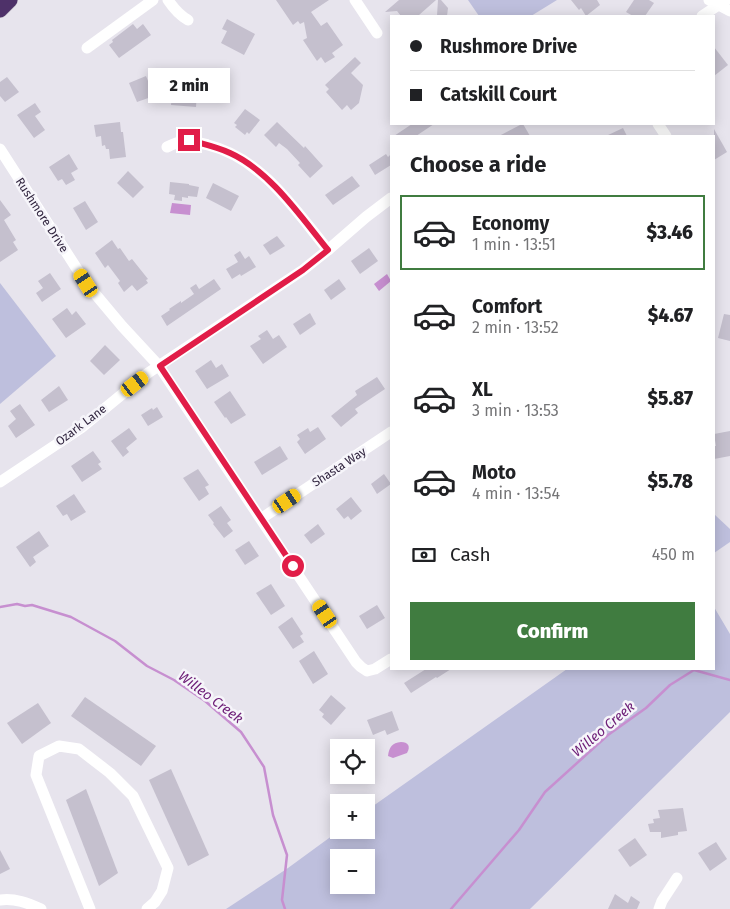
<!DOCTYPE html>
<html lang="en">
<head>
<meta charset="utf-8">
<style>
	body { margin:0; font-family:"Fira Sans",sans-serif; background:#f6f6f6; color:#202124; height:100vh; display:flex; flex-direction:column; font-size:19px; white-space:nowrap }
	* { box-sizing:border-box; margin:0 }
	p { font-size:16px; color:#757577 }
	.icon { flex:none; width:28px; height:28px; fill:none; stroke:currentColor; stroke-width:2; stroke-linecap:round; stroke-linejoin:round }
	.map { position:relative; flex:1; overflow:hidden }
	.details { position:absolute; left:390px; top:135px; width:325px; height:535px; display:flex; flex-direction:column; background:#fff; border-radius:0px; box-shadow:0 2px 12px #0003 }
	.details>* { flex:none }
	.top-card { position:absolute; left:390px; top:15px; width:325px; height:110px; border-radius:0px; box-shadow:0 2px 12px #0003; display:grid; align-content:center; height:110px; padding:0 20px; background:#fff }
	.buttons { position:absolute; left:330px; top:739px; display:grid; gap:10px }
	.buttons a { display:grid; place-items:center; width:45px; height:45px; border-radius:0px; background:#fff; box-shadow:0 2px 12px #0003; font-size:25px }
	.end { position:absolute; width:22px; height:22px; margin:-11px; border:6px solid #e11d48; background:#fff; box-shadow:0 0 0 2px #fff }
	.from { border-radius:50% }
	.bubble { position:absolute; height:35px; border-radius:0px; background:#fff; box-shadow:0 2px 12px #0003; font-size:16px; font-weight:800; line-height:35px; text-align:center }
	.car { position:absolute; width:15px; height:30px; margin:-15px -8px; border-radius:6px; box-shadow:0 0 4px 1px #0007; background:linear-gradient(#f5c518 24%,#345 0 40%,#f5c518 0 76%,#345 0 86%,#f5c518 0) }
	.top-card b { display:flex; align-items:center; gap:18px; height:48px; font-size:19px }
	.top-card b+b { border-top:1px solid #e0e0e0 }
	.top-card i { width:12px; height:12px; background:#202124 }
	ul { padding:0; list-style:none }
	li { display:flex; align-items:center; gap:15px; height:75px; margin:0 10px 8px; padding:0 10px; border:2px solid transparent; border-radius:0px }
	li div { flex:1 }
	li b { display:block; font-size:19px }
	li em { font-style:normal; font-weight:800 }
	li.active { border-color:#407c40 }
	li>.icon { width:45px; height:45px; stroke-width:1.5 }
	h2 { padding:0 20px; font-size:22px; line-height:60px }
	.pay { display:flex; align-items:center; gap:12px; height:55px; padding:0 20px; font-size:19px }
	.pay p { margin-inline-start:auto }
	.action { display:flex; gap:10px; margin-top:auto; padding:10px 20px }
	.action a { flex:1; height:58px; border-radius:0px; background:#407c40; color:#fff; font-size:20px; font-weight:800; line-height:58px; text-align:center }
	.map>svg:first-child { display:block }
</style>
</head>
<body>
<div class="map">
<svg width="730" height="909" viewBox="0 0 730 909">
	<rect width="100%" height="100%" fill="#e7e4ed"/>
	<g fill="#bebfdd" fill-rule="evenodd">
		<polygon points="468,0 557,0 531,16 479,16"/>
		<polygon points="0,283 56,356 0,404"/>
		<polygon points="714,514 730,529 730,542 714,553"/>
		<path d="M714 607 730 634V712L530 909H226L288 868 340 830H366V811L567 669H714ZM339 858H366V885H339Z"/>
	</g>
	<g fill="#c78fd0">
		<polygon points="172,203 191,205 190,215 170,213"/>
		<polygon points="387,274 391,281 379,291 374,284"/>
		<path d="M401 742C408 742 411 746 407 753L393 758 388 756C389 747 392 743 401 742Z"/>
	</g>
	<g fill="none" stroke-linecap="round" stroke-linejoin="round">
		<g stroke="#c78fd0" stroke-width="2.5">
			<polyline points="0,607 17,604 25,606 32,605 71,617 115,641 147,666 174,680 205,701 241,732 264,767 273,815 287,855 282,900 285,909"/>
			<polyline points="451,909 519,830 545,792 608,735 646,708 670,685 694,670 730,680"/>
		</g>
	</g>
	<g fill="#c5c0ce">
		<polygon points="276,0 329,0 311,12 321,26 327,22 343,45 332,53 335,57 325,63 321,57 317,61 303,40 307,38 304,22 300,24 298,21 293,25"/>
		<polygon points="399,0 436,0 419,15 401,16 397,11 385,12"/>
		<polygon points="438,0 441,0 448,8 447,16 437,16"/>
		<polygon points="571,0 597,0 600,5 586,16 581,8 579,10"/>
		<polygon points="634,0 649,0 654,3 645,16 633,16 626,12"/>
		<polygon points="227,19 255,34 244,55 221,43 227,31 222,29"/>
		<polygon points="133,24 137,29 143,24 151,35 119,58 109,45 113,42 112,40"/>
		<polygon points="714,47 728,65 714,76"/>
		<polygon points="355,57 361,63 351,73 363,85 359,103 351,110 347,105 342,110 326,92 329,89 325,85"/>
		<polygon points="146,76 154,96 137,102 129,83"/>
		<polygon points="7,77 19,92 5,102 0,96 0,82"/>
		<polygon points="173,83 185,84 184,90 197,91 196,107 171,105"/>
		<polygon points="35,103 41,112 35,116 45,130 34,138 17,115"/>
		<polygon points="245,109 260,120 249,134 247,132 245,135 235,127 237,125 234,123"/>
		<polygon points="120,122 121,132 123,132 126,157 110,159 109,149 106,149 105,145 102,146 101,136 96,137 94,125"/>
		<polygon points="277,122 304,148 305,146 323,166 310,178 298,165 300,163 287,149 279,143 276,147 264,135"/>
		<polygon points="412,124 434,124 416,136 394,136"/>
		<polygon points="522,124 523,124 530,136 499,136"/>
		<polygon points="623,128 627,136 606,136"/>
		<polygon points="714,129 727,152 714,160"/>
		<polygon points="69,154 78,169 71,173 75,180 66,185 62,179 58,181 49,167"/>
		<polygon points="386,154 388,157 391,154 391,165 375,175 369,165"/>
		<polygon points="128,171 144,187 133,198 117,183"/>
		<polygon points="352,176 360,186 333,205 325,195"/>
		<polygon points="170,182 189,184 189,185 199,187 197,197 188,196 188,198 182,197 182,201 174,200 175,195 169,194"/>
		<polygon points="213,183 239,196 231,211 206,198"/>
		<polygon points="0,200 11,215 4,220 16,240 13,242 18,250 0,262"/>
		<polygon points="85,201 98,222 86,230 73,208"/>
		<polygon points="277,236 285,246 270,255 263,245"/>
		<polygon points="112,240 118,249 120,248 129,261 132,259 148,279 146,280 148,283 137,291 132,285 124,292 118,283 120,281 108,265 105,268 95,253"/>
		<polygon points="369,248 378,261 360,274 351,261"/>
		<polygon points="240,251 245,259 249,256 256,267 241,276 240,274 232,279 226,269 238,262 234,255"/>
		<polygon points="50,273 61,289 42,302 36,293 43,288 38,281"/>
		<polygon points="214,279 221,289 167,326 161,316 170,310 169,309 181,301 181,303 194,294 190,288 196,284 199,289"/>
		<polygon points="339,279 346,289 331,300 324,290"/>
		<polygon points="67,308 72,315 76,311 86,324 66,338 52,319"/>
		<polygon points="310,313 316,324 300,335 293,324"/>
		<polygon points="724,314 730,315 730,341 718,338"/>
		<polygon points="267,330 273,339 279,335 287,347 263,364 250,346 261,339 258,336"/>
		<polygon points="105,345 120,360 104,375 90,361"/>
		<polygon points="211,360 216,368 222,364 229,376 207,389 195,371"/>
		<polygon points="377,377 385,389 355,409 358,413 341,427 331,416 357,395 355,391"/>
		<polygon points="59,386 68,400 49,412 41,400"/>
		<polygon points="230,391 246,415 231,424 226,417 225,418 214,402"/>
		<polygon points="20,404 35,425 16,438 8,426 16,419 10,411"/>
		<polygon points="157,407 163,417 148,426 141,415 152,408 153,410"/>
		<polygon points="318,427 326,439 305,454 297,442 300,439 297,435 308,428 310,432"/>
		<polygon points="129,428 137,439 126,448 129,452 123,457 111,441"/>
		<polygon points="730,431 730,456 714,459 714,446 716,446 714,434"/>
		<polygon points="280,446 288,459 262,475 254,462"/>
		<polygon points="93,451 101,462 98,464 102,469 82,482 71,466"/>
		<polygon points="198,469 209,485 205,487 209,494 199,501 183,478"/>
		<polygon points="384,474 391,484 377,494 371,484"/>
		<polygon points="74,494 86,512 71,521 67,514 63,516 56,506"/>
		<polygon points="351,497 362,511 351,520 348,516 344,519 336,509"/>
		<polygon points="221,506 231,520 227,523 233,531 224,538 213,524 214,523 208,515"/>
		<polygon points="318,524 325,534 311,544 304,535"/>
		<polygon points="39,531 49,546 33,557 36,562 30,567 16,547"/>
		<polygon points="249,541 259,556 245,565 235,550"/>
		<polygon points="271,584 285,606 271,615 256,593"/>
		<polygon points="377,605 385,618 367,629 359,616"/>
		<polygon points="292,617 303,634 300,636 304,642 293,649 278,627"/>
		<polygon points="314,651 328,674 313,684 299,661"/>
		<polygon points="426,669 451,669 437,678 436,677 411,693 404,683"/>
		<polygon points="331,695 346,708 331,725 322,717 324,714 319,710"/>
		<polygon points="85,697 156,746 141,766 71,716"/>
		<polygon points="38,703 51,723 22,744 7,723"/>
		<polygon points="392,711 399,730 387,735 385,730 373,735 367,720"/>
		<polygon points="171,769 209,855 188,866 149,780"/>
		<polygon points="86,789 118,873 99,886 66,800"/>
		<polygon points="683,808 687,831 678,832 678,835 661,838 661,832 650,832 648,824 654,823 653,819 660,818 658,810"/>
		<polygon points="635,838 647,855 630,867 618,850"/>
		<polygon points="716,842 727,859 710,871 698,853"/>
		<polygon points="0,850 10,869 0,874"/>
		<polygon points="615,894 628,903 631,896 640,902 637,909 608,909"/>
	</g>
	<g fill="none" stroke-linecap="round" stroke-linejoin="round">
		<defs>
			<polyline id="highway" points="0,10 10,0"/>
		</defs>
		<use href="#highway" stroke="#c5c2c9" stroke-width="16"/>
		<g stroke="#fff" stroke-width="11">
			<path d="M168 0C174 9 179 15 188 20"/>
			<polyline points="355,0 377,33"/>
			<polyline points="709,0 730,11"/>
			<polyline points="702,16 726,0"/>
			<polyline points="87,48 153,0"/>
			<polyline points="658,124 666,136"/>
			<path d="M167 147C185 138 190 140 208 145 262 158 295 210 328 250"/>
			<polyline points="0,149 86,283 122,326 159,366 356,662 361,667 367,671 375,669 391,659"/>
			<polyline points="0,482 81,428 148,373 303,270 328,250 366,217 391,198"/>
			<polyline points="262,518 391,432"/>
			<path d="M0 900C15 898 28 903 41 909"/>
			<polyline points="90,909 36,775 39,756 59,746 79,749 110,773 133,796 168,868 162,891 155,902 147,909"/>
			<polyline points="659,909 662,901 677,878"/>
		</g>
		<use href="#highway" stroke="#4e3169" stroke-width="15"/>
	</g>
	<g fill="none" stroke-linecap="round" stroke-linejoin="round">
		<path stroke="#e11d48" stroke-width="6" d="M189 140C203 144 217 147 230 153 270 171 301 217 328 250L303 270 160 366 293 566"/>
	</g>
	<g text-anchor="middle" stroke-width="5" stroke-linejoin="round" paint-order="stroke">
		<g font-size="12" fill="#30243e" stroke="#f6f5fa">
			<text transform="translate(42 215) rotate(57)" y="4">Rushmore Drive</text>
			<text transform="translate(81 425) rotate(-37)" y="4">Ozark Lane</text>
			<text transform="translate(339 467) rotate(-33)" y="4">Shasta Way</text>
		</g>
		<g font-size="14" font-style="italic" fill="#6e2078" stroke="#f6f5fa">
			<text transform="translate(211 697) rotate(37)" y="5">Willeo Creek</text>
			<text transform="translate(603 729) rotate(-40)" y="5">Willeo Creek</text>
		</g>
	</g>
</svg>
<div class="buttons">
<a><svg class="icon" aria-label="locate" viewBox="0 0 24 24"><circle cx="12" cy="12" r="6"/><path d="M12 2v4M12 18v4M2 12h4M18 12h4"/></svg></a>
<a>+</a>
<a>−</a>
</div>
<i class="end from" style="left:293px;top:566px"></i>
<i class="end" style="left:189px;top:140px"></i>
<div class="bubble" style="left:148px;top:68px;width:82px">2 min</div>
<i class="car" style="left:86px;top:283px;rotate:327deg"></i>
<i class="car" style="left:135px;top:384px;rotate:52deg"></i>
<i class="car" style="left:287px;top:501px;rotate:56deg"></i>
<i class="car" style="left:325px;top:614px;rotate:326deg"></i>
<div class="top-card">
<b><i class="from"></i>Rushmore Drive</b>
<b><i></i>Catskill Court</b>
</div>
<section class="details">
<h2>Choose a ride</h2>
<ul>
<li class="active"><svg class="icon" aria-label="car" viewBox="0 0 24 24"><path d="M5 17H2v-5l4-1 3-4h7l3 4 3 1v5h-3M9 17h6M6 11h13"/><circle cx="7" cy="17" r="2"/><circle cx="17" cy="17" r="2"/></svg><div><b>Economy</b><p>1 min · 13:51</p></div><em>$3.46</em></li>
<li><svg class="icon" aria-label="car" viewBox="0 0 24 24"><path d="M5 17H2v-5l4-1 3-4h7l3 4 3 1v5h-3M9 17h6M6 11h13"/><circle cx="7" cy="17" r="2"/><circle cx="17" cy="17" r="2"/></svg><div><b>Comfort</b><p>2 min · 13:52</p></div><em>$4.67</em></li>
<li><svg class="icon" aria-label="car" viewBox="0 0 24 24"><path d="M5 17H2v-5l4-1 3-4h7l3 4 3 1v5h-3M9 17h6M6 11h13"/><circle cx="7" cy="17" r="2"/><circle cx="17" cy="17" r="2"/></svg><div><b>XL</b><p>3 min · 13:53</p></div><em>$5.87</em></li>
<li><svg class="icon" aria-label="car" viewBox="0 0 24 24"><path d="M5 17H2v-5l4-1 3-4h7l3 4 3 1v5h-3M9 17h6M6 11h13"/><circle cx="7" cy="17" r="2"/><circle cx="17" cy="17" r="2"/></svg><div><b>Moto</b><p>4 min · 13:54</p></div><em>$5.78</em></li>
</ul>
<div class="pay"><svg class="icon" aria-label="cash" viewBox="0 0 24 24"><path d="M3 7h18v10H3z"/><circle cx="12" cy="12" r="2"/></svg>Cash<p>450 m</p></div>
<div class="action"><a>Confirm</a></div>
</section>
</div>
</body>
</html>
